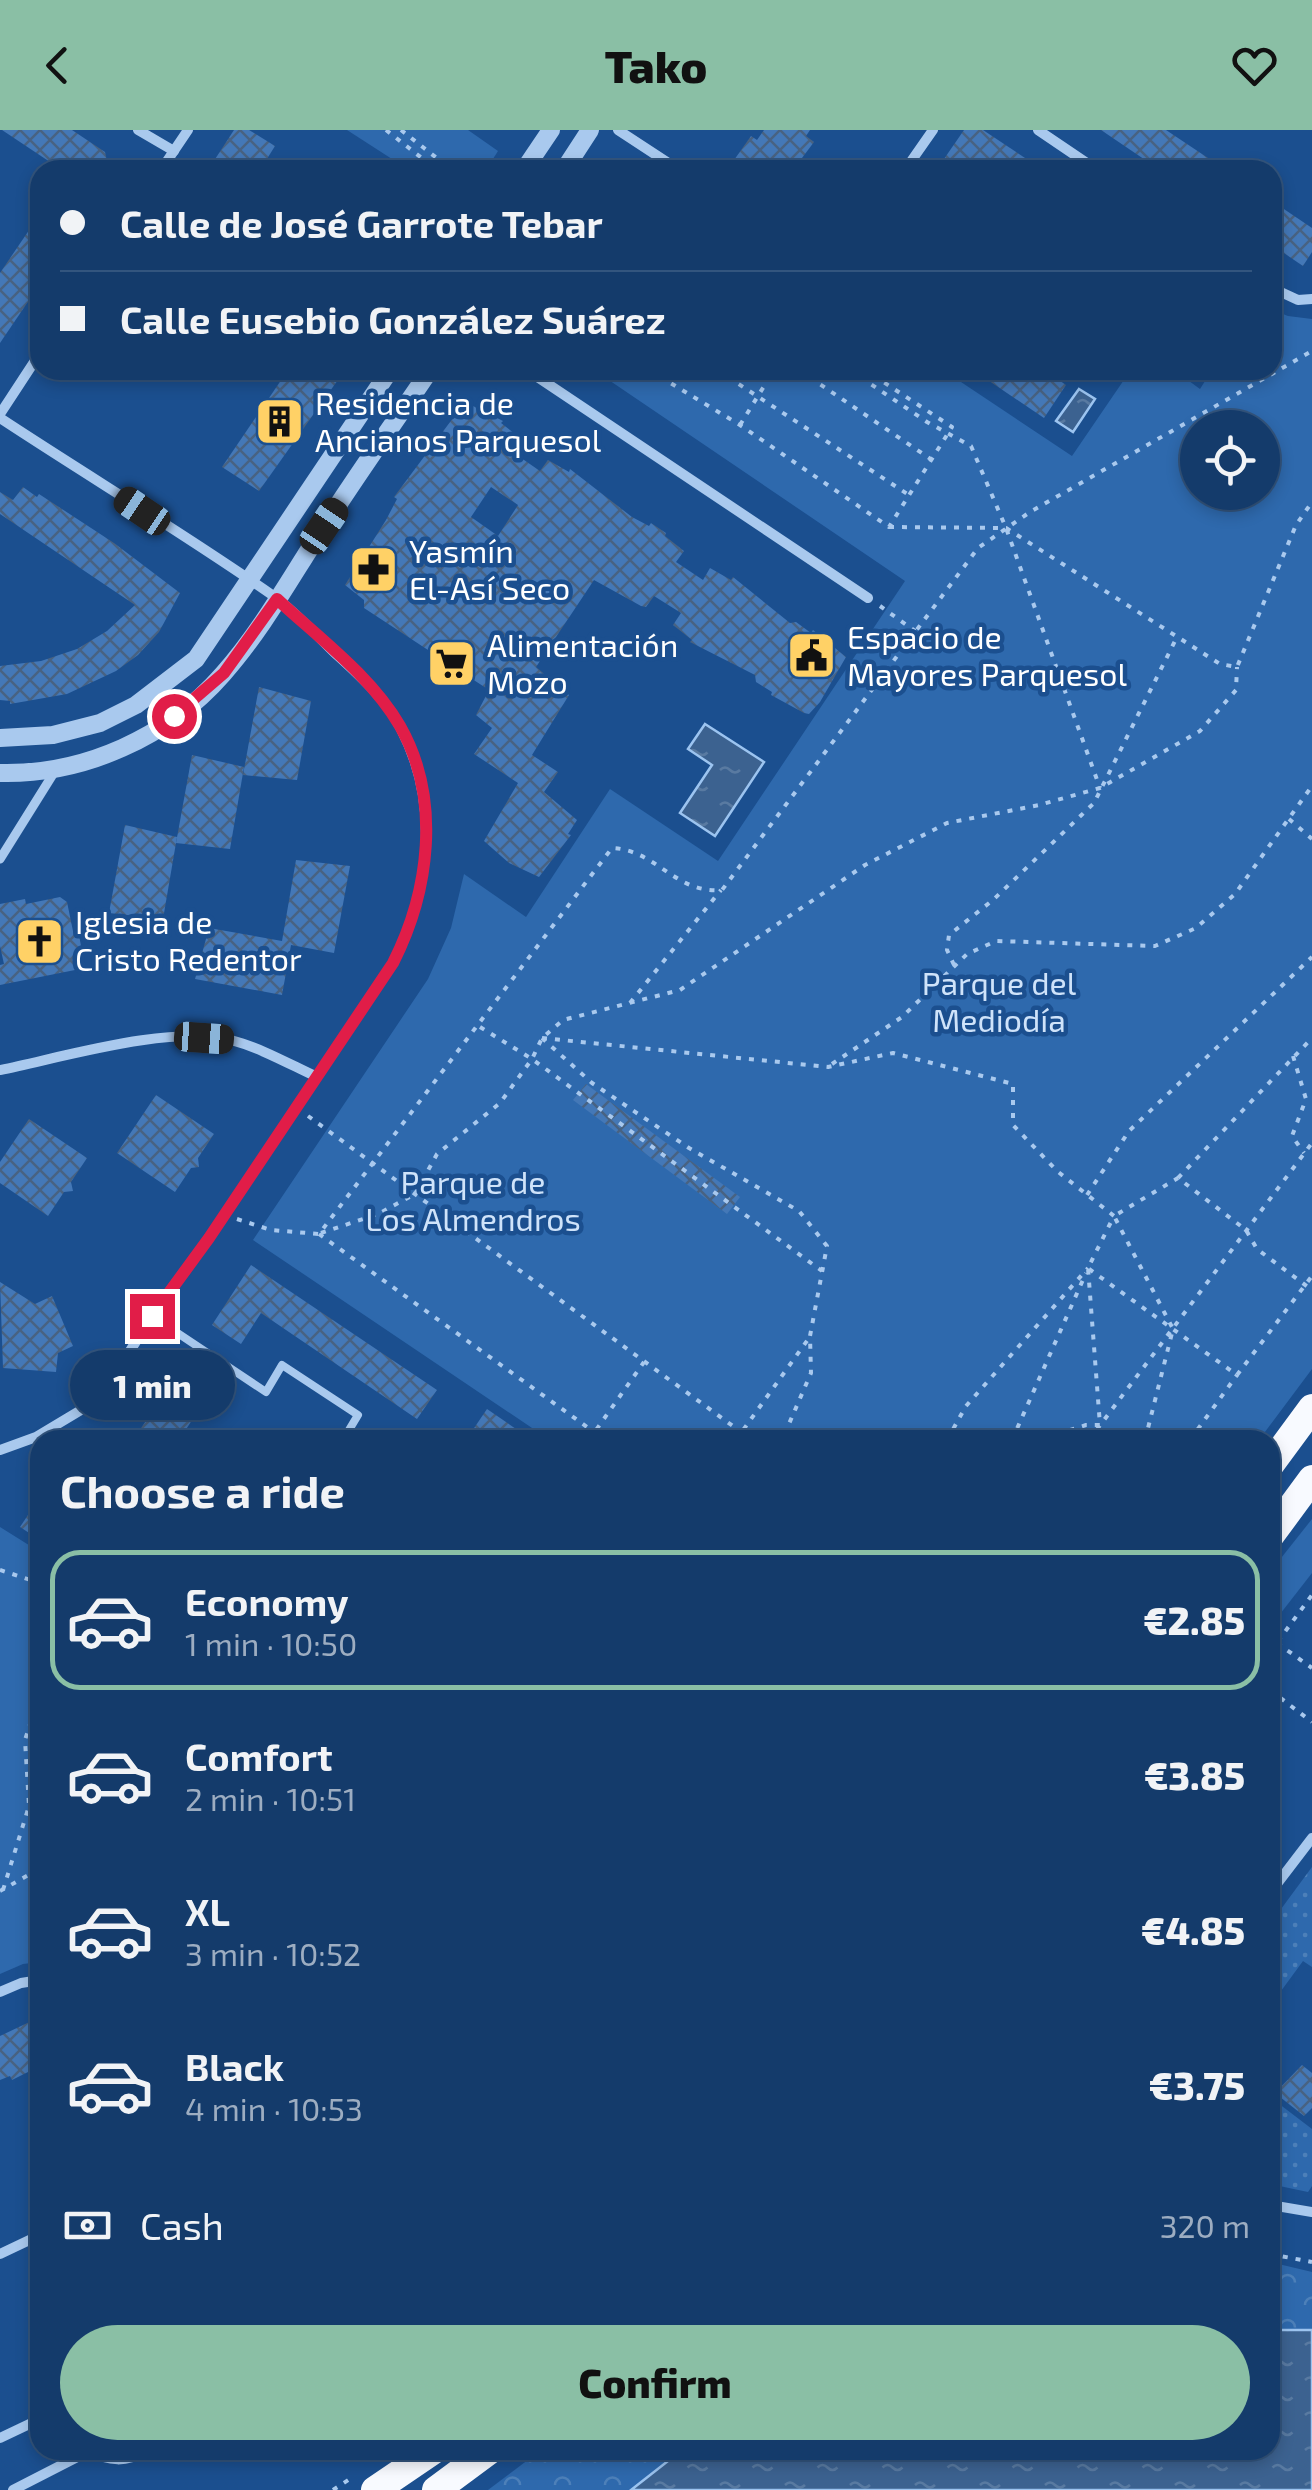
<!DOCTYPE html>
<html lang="en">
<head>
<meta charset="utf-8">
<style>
	body { margin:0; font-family:"Exo 2",sans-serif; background:#214673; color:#f1f3f6; height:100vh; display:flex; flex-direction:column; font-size:38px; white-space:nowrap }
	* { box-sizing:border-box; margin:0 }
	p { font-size:32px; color:#9dadc1 }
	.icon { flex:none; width:55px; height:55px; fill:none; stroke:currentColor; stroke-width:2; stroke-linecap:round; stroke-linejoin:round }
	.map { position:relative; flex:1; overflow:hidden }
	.drawer { position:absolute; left:30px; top:1300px; width:1250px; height:1030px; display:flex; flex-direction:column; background:#143b6b; border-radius:30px; box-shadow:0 5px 15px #0003,0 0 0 2px #33557e }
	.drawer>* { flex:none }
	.hud { position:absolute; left:30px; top:30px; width:1252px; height:220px; border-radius:30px; box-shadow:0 5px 15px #0003,0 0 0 2px #33557e; display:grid; align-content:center; height:220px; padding:0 30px; background:#143b6b }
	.controls { position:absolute; left:1180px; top:280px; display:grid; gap:20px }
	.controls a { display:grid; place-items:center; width:100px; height:100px; border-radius:50%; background:#143b6b; box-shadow:0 5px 15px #0003,0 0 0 2px #33557e; font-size:50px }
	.end { position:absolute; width:45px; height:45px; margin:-22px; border:12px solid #e11d48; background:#fff; box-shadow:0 0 0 5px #fff }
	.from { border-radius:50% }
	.bubble { position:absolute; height:70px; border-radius:35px; background:#143b6b; box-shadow:0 5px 15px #0003,0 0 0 2px #33557e; font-size:32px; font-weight:800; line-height:70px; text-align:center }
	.car { position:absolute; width:30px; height:60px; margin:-30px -15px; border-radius:12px; box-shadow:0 0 8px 2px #0007; background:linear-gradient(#222 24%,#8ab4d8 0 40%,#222 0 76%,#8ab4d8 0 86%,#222 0) }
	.hud b { display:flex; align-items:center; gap:35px; height:95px; font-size:38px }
	.hud b+b { border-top:2px solid #33557e }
	.hud i { width:25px; height:25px; background:#f1f3f6 }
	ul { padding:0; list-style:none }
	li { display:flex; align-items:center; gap:30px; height:140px; margin:0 20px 15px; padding:0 10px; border:5px solid transparent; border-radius:30px }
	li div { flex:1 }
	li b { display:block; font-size:38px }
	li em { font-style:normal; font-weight:800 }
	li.current { border-color:#8abfa5 }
	li>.icon { width:90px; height:90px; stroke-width:1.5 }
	h2 { padding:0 30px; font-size:45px; line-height:120px }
	.pay { display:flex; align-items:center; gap:25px; height:110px; padding:0 30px; font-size:38px }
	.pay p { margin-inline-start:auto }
	.cta { display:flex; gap:20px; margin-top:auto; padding:20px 30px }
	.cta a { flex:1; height:115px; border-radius:60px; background:#8abfa5; color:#111; font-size:40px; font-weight:800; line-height:115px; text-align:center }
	header { display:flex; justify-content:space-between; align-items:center; height:130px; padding:0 30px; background:#8abfa5; color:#111; font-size:45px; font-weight:800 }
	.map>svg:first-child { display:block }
</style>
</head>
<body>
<header><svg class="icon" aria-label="back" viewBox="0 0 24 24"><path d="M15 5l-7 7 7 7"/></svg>Tako<svg class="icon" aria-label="heart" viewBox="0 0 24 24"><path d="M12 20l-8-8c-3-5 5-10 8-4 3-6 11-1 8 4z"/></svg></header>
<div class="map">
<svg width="1312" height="2360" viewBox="0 0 1312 2360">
	<defs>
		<pattern id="forest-crowns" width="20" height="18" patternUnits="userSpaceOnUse" patternTransform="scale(2.5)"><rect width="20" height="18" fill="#2e69ad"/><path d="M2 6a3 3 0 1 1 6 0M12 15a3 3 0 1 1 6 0" fill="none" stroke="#4d80b9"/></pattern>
		<pattern id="garden-dots" width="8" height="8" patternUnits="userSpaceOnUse" patternTransform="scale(2.5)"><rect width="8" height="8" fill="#2e69ad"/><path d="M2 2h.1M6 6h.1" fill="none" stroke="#4d80b9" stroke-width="1.8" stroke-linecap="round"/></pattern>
		<pattern id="water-ripples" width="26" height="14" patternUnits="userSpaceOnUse" patternTransform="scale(2.5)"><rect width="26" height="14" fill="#3c6290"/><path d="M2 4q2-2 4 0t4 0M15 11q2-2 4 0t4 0" fill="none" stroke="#597aa1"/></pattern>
		<pattern id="building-cross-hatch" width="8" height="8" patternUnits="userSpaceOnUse" patternTransform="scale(2.5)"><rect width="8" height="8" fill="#4478b7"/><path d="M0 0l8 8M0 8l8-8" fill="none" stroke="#486282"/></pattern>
	</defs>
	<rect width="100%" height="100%" fill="#1b4f8f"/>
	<g fill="url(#forest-crowns)">
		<polygon points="1270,2132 1312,2142 1312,2200 1270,2200"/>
		<polygon points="541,2320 682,2320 631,2360 488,2360"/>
	</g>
	<g fill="#2e69ad" fill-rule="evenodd">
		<polygon points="347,0 468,0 498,21 486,40 409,40"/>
		<path d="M1273 180 1288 186 1312 189V1239L1259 1310H529L535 1300 253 1110 428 849 451 798 464 744 526 787 610 659 718 731 905 451 594 240H943L1072 326 1130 241 1136 245 1140 240H1174L1200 259 1212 240H1272ZM1198 298H1262V362H1198Z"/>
		<polygon points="1312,1389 1312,1443 1270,1497 1270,1442"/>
		<polygon points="0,1397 40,1422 40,1832 23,1834 0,1844"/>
	</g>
	<g fill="url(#garden-dots)">
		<polygon points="1312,1737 1312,1837 1303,1831 1270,1876 1270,1794"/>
		<polygon points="1270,1967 1312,1999 1312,2056 1308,2062 1270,2054"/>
	</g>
	<g fill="url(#water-ripples)" stroke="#9cc4f0" stroke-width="2.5">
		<polygon points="1079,259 1095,269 1073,302 1056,291"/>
		<polygon points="705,594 764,632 715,706 680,683 712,635 688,619"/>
		<polygon points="1270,2200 1312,2200 1312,2360 631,2360 682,2320 1270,2320"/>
	</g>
	<g fill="url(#building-cross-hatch)" fill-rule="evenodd">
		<polygon points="2,0 72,0 105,22 109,40 62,40"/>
		<polygon points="234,0 249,0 275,16 260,40 208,40"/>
		<polygon points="764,0 810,0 806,6 814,12 793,40 727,40 751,6 757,10"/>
		<polygon points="964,0 983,0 1043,40 960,40 944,29"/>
		<polygon points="1101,0 1166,0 1226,40 1160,40"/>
		<polygon points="1272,71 1312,98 1312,122 1303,136 1272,115"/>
		<polygon points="40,84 40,154 0,213 0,143"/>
		<polygon points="288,240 345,240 259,361 222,337"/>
		<polygon points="973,240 1044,240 1066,255 1044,288"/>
		<path d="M465 272 503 291 501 293 520 308 511 321 540 341 548 330 569 342 570 339 632 387 649 396 651 393 666 403 665 406 684 421 676 432 703 450 710 438 731 450 733 447 790 493 796 492 811 503 813 500 846 527 820 572 809 584 804 583 771 565 772 562 756 552 755 545 690 512 692 510 673 495 681 483 654 466 646 477 641 476 594 450 536 537 569 565 532 625 558 642 544 662 577 690 568 704 571 705 539 747 509 733 484 711 518 653 474 624 492 598 476 585 489 560 364 478V470L345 455 386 390 397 369 394 367ZM491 357 518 375 498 406 471 387Z"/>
		<polygon points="23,357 37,367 39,364 114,413 180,463 159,502 138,525 116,541 67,564 10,574 10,571 0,570 0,536 41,531 77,519 107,501 135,475 0,384 0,362 13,370"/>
		<polygon points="259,557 311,571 297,650 243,645"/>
		<polygon points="192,625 244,637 230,719 176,713"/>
		<polygon points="125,695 177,707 163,789 109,783"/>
		<polygon points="296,730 350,736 334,823 291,815 282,865 195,849 209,798 282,811"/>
		<polygon points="60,767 67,772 74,806 79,805 85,838 0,855 0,835 4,834 0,816 0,774 25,769 26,774"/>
		<polygon points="586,954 740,1067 727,1084 573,970"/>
		<polygon points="156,965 214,1004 198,1028 199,1037 191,1038 175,1062 117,1023"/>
		<polygon points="29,989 87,1028 71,1052 73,1061 64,1062 48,1086 0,1053 0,1032"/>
		<polygon points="251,1135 437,1260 417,1289 261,1183 241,1214 212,1195"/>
		<polygon points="0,1152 35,1174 52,1166 73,1216 58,1223 56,1242 3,1238"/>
		<polygon points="181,1239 210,1259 200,1274 202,1275 179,1310 133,1310"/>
		<polygon points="487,1279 532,1310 466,1310"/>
		<polygon points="40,1367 40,1410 20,1397"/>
		<polygon points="40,1887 40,1936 12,1950 10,1946 0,1950 0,1906"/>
		<polygon points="1302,1935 1312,1943 1312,1978 1304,1986 1275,1963"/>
	</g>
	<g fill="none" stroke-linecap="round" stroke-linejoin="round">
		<g stroke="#a9c9ee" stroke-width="4" stroke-dasharray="5 8" stroke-linecap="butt">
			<polyline points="386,0 437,40"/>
			<polyline points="401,0 452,40"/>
			<polyline points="649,240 740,295 889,397 952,297 865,240"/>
			<polyline points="717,240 909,365"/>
			<polyline points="799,240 932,330"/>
			<polyline points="850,240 927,292 971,316 1006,398 1100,658"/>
			<polyline points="740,295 774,240"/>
			<polyline points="889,397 1006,398 1220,534 1237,537 1296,395 1312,372"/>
			<polyline points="880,476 915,501"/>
			<polyline points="1289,689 1312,709"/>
			<polyline points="954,835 947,820 949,805 993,770 1094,673 1177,507"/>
			<polyline points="630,873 721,760"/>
			<polyline points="480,897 532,929 822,1141"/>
			<polyline points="542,908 828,937 893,923 1013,954 1013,995 1057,1041 1114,1086 1088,1138 1100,1295 1086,1295 1039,1310"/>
			<polyline points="542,908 592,953 689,1018 799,1081 827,1116 810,1206 811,1243 782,1310"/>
			<polyline points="1293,926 1306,969 1292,1006 1304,1023"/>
			<polyline points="832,934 902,887 967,824 996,811 1155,816 1196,798 1235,764 1312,656"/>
			<polyline points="308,986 752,1310"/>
			<polyline points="1178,1048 1312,908"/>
			<polyline points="1087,1065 1129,1001 1312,827"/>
			<path d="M237 1089 271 1100 319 1104 612 718C657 720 675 764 722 760L978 418 1030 382 1312 221"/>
			<polyline points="321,1103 378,1084 415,1064 437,1024 500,973 532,929 542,908 563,890 680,860 865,735 947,693 1039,675 1100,658 1200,601 1236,560 1237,537"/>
			<polyline points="319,1104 594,1302"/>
			<polyline points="1089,1139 1237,1245 1312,1146"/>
			<polyline points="589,1310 644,1232"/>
			<polyline points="736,1310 809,1208"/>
			<polyline points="947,1310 966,1276 1088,1138"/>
			<polyline points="1012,1310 1086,1143"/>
			<polyline points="1089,1310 1312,1013"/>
			<polyline points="1145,1310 1173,1199 1114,1086 1178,1048 1246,1100 1257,1119 1312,1160"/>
			<polyline points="1190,1310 1237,1245"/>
			<polyline points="0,1440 40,1453"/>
			<polyline points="1277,1513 1312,1538"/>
			<polyline points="1270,1522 1312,1465"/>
			<polyline points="1270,1560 1312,1592"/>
			<polyline points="32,1743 40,1731"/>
			<polyline points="3,1760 29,1676 25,1610 40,1563"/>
			<polyline points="0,1761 32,1743 40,1745"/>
			<polyline points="40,1803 37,1811 40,1834"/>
			<polyline points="1270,2124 1312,2132"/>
			<polyline points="333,2360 353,2347"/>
		</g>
		<polyline stroke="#a9c9ee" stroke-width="8" points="152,1186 266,1262 282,1235 358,1285 343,1310"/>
		<polyline stroke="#a9c9ee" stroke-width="9" points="0,729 55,641"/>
		<g stroke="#a9c9ee" stroke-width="10">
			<polyline points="138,0 174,21"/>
			<polyline points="618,0 679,40"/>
			<polyline points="1038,0 1097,40"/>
			<polyline points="161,40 188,0"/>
			<polyline points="905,40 933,0"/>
			<polyline points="1272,158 1298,170 1312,169"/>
			<polyline points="527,240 868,468"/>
			<polyline points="0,284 40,223"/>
			<path d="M0 288C91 348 185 404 275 467 297 483 316 505 336 524 360 546 386 569 401 599 440 674 430 760 393 833L209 1108 155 1181 115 1245 81 1280 36 1307 0 1320"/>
			<path d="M0 940C64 927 169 895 231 910 261 918 289 934 317 947"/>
			<polyline points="1270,1763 1312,1708"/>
			<polyline points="0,1862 21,1853 40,1850"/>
			<polyline points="1270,2075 1312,2082"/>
			<polyline points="0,2124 40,2105"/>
			<polyline points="0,2308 40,2289"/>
			<path d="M88 2320C109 2332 126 2333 148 2320"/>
			<polyline points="13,2360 89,2321"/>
		</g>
		<g stroke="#a9c9ee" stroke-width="18">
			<polyline points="524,40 551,0"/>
			<polyline points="564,40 590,0"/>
			<polyline points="0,608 53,605 100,593 136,575 196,529 390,240"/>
			<path d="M0 643C84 645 168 607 223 544 262 500 291 447 323 398 357 345 394 293 430 240"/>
		</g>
		<g stroke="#f8faff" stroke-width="28">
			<polyline points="1270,1335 1312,1278"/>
			<polyline points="1270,1406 1312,1349"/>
			<polyline points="375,2360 434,2320"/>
			<polyline points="436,2360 490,2320"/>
		</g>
	</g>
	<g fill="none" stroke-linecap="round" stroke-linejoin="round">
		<path stroke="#e11d48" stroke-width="12" d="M152 1186 209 1108 393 833C429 762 442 670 400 596 371 546 319 508 277 469L224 543 174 586"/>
	</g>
	<defs>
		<symbol id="building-square" viewBox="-11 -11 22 22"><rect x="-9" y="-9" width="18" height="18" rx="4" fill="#ffd166" stroke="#1b4f8f"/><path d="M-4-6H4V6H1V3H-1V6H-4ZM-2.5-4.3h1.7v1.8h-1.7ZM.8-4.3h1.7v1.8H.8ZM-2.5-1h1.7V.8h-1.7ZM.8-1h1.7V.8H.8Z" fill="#111"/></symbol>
		<symbol id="pharmacy-square" viewBox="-11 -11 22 22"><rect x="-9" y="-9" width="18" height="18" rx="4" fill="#ffd166" stroke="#1b4f8f"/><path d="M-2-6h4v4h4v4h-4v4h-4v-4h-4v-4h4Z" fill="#111"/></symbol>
		<symbol id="civic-square" viewBox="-11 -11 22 22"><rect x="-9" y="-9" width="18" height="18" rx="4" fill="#ffd166" stroke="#1b4f8f"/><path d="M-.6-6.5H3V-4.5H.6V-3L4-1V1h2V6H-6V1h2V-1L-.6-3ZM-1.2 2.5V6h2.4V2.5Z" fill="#111"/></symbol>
		<symbol id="supermarket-square" viewBox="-11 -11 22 22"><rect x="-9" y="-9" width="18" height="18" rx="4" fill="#ffd166" stroke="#1b4f8f"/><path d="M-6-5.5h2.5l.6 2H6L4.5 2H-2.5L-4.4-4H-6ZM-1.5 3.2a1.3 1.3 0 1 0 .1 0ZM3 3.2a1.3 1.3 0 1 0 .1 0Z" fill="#111"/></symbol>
		<symbol id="church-square" viewBox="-11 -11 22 22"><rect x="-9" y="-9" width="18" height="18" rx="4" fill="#ffd166" stroke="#1b4f8f"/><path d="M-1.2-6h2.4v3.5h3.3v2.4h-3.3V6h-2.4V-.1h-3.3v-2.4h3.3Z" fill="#111"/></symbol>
	</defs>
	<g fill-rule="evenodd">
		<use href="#building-square" x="252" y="264" width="55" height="55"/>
		<use href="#pharmacy-square" x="346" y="412" width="55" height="55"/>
		<use href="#civic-square" x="784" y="498" width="55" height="55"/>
		<use href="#supermarket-square" x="424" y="506" width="55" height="55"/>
		<use href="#church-square" x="12" y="784" width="55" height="55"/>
	</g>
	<g text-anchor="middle" stroke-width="9" stroke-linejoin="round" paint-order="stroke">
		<g font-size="32" fill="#fff" stroke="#1b4f8f" text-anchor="start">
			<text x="315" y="285">Residencia de<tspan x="315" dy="37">Ancianos Parquesol</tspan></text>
			<text x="409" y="433">Yasmín<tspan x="409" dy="37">El-Así Seco</tspan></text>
			<text x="847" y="519">Espacio de<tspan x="847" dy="37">Mayores Parquesol</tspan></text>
			<text x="487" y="527">Alimentación<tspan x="487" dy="37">Mozo</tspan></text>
			<text x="75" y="804">Iglesia de<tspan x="75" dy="37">Cristo Redentor</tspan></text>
		</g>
		<g font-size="32" fill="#cfe3fa" stroke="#1b4f8f">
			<text x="999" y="865">Parque del<tspan x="999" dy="37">Mediodía</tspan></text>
			<text x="473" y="1064">Parque de<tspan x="473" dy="37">Los Almendros</tspan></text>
		</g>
	</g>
</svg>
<div class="controls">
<a><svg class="icon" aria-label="locate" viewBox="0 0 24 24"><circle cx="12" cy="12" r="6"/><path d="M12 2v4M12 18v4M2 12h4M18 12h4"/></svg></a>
</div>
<i class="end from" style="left:174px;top:586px"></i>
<i class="end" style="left:152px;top:1186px"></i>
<div class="bubble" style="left:70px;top:1220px;width:165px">1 min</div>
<i class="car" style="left:142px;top:381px;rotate:304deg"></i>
<i class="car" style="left:324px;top:396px;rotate:34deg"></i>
<i class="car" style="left:204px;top:908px;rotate:94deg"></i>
<div class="hud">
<b><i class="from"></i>Calle de José Garrote Tebar</b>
<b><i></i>Calle Eusebio González Suárez</b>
</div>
<section class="drawer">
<h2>Choose a ride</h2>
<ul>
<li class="current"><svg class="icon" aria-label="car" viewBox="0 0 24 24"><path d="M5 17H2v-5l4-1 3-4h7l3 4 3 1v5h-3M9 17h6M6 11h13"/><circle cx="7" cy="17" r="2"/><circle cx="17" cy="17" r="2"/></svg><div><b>Economy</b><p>1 min · 10:50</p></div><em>€2.85</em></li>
<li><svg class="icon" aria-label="car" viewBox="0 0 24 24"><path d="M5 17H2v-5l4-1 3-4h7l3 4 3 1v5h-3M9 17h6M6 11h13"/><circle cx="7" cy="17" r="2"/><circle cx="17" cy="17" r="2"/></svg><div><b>Comfort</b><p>2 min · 10:51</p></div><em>€3.85</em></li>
<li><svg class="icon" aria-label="car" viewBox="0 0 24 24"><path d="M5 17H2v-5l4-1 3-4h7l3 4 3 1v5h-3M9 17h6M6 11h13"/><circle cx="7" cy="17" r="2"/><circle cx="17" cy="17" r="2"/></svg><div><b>XL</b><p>3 min · 10:52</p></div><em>€4.85</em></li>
<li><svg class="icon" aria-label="car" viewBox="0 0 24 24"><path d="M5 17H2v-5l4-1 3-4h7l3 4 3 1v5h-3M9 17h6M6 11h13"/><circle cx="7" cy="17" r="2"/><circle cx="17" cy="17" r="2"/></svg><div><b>Black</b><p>4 min · 10:53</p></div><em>€3.75</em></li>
</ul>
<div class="pay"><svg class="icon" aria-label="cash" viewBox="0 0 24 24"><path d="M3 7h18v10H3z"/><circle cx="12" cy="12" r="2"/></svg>Cash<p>320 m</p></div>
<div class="cta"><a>Confirm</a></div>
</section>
</div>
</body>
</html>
